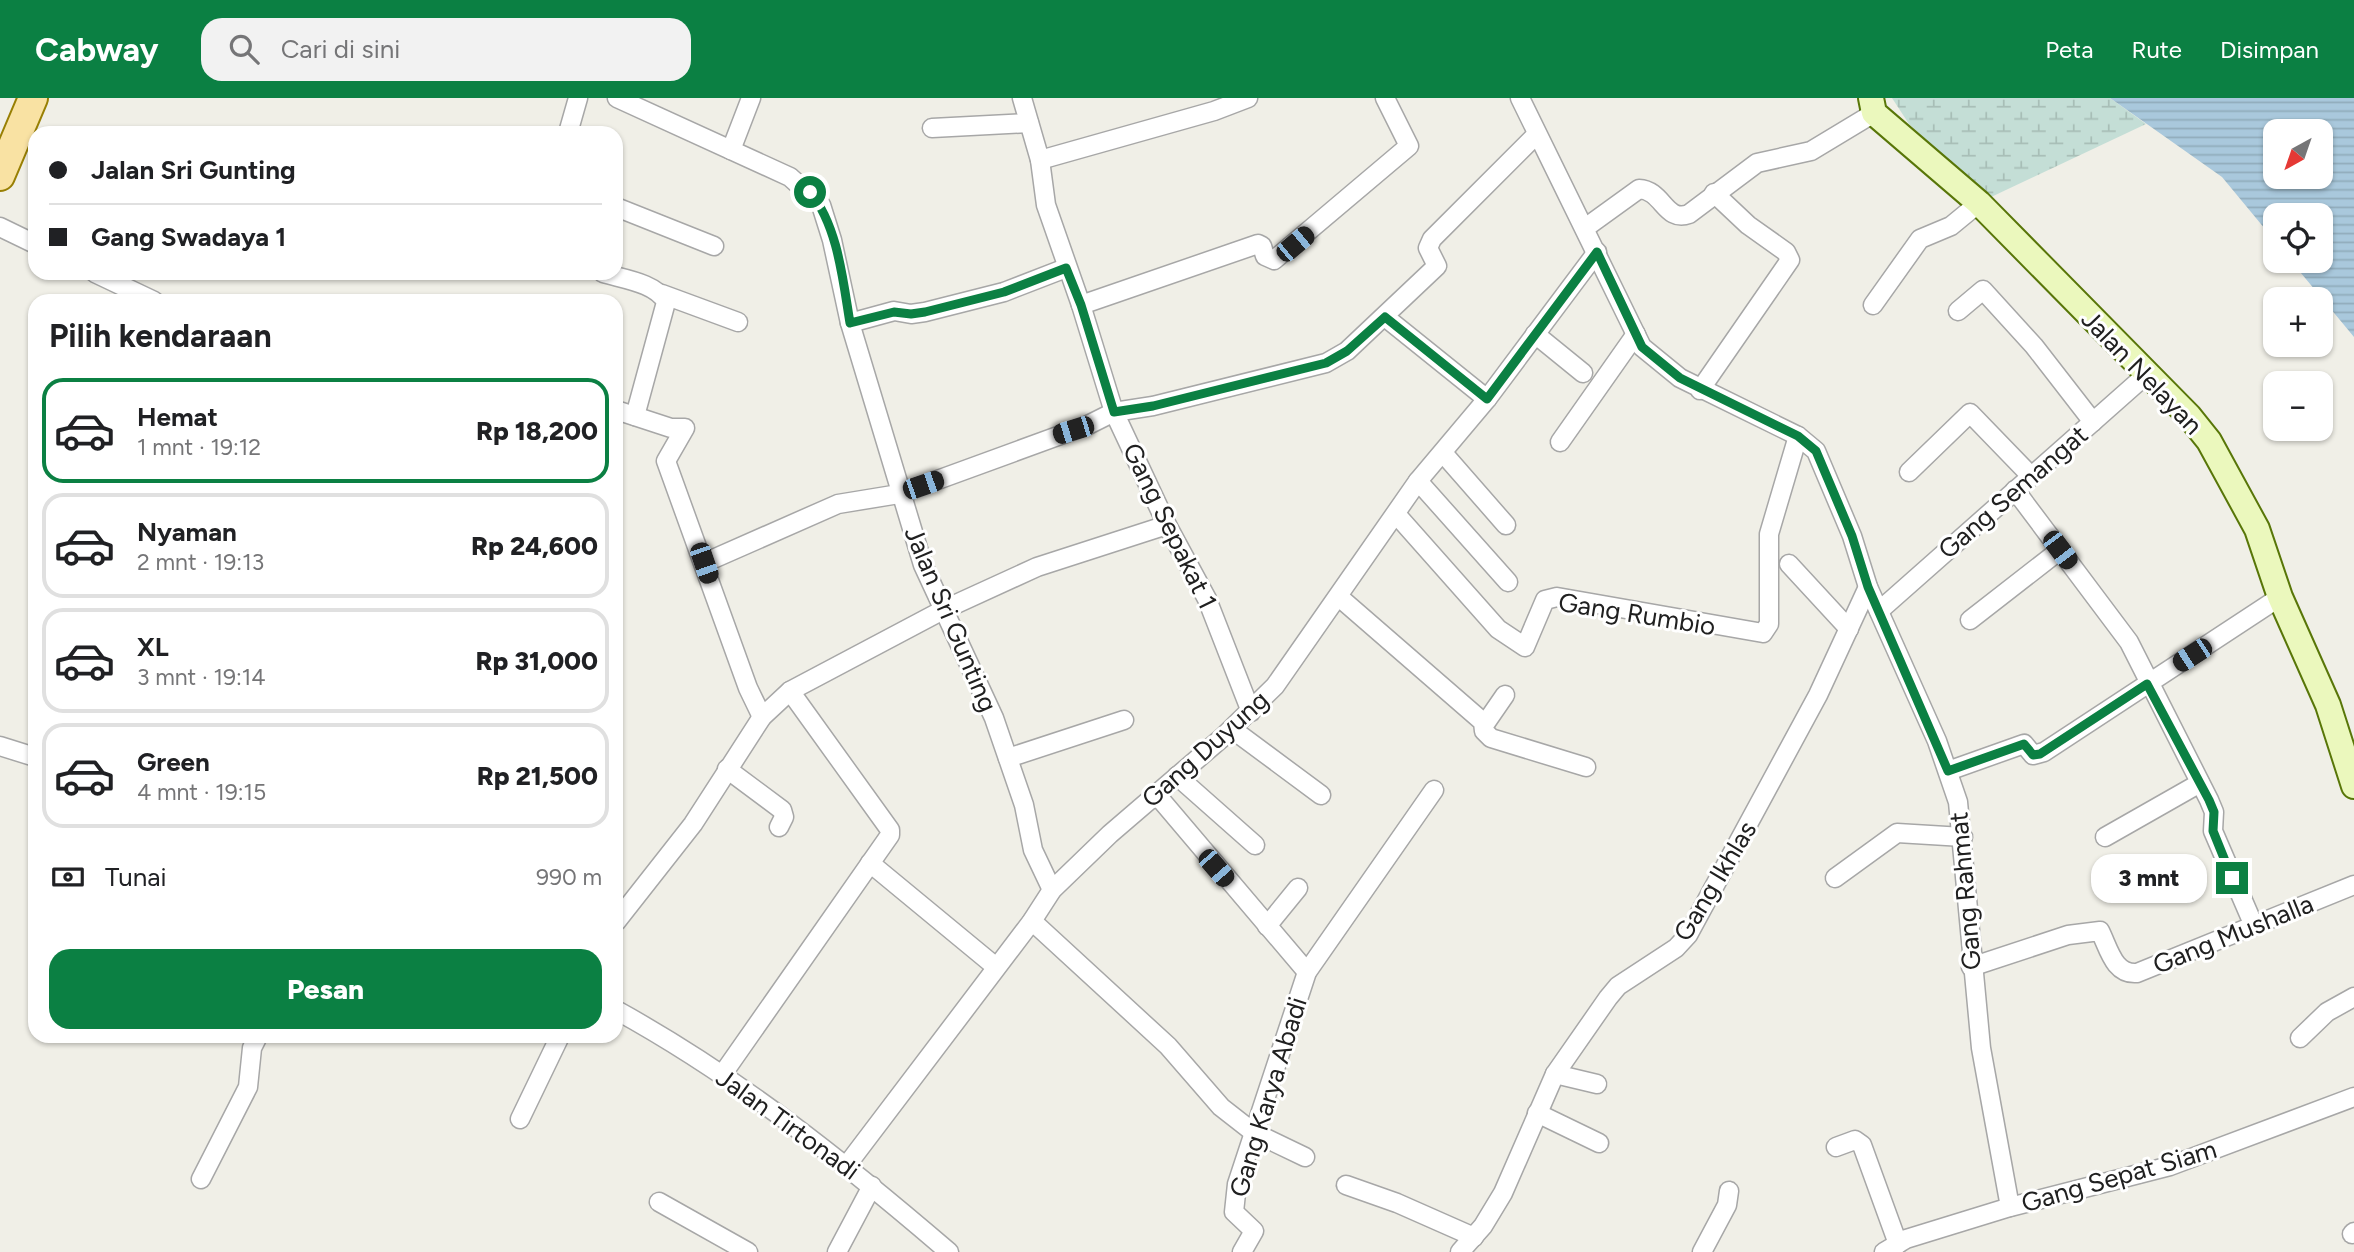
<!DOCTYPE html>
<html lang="id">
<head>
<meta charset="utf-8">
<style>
	body { margin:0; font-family:Figtree,sans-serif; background:#f2f2f2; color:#202124; height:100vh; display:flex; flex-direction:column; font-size:26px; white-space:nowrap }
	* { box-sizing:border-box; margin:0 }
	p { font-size:23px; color:#757577 }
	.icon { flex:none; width:38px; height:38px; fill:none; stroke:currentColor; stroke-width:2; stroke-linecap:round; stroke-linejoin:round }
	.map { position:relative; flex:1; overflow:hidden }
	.panel { position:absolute; left:28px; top:196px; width:595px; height:749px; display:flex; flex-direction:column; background:#fff; border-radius:21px; box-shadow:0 2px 5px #0004 }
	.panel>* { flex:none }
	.top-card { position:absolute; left:28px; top:28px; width:595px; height:154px; border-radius:21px; box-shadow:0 2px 5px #0004; display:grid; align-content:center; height:154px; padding:0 21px; background:#fff }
	.needle { width:46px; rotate:220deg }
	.buttons { position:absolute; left:2263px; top:21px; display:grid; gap:14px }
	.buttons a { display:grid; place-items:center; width:70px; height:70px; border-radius:14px; background:#fff; box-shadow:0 2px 5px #0004; font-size:35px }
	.end { position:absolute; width:32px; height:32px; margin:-16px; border:9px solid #0b8043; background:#fff; box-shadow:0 0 0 4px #fff }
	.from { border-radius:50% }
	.bubble { position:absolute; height:49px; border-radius:21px; background:#fff; box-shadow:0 2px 5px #0004; font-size:23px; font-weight:800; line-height:49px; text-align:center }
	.car { position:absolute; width:21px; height:42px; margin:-21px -10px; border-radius:9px; box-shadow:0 0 5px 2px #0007; background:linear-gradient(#222 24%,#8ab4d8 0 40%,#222 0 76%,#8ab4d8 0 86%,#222 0) }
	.top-card b { display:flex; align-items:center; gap:24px; height:66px; font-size:26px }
	.top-card b+b { border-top:2px solid #e0e0e0 }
	.top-card i { width:18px; height:18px; background:#202124 }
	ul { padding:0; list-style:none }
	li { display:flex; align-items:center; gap:21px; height:105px; margin:0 14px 10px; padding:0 7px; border:4px solid #e0e0e0; border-radius:21px }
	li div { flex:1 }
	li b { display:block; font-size:26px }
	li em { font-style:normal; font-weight:800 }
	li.active { border-color:#0b8043 }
	li>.icon { width:63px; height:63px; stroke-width:1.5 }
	h2 { padding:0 21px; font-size:32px; line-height:84px }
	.pay { display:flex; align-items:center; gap:18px; height:77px; padding:0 21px; font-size:26px }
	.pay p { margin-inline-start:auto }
	.button { display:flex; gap:14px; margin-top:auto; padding:14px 21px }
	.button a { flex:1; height:80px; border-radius:21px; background:#0b8043; color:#fff; font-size:28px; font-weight:800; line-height:80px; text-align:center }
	header { display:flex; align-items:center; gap:42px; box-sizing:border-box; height:98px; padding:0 35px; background:#0b8043; color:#fff }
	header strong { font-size:33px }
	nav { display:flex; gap:38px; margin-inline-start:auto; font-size:24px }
	.search { width:490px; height:63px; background:#f2f2f2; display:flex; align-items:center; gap:18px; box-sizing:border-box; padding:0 24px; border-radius:21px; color:#757577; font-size:26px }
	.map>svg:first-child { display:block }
</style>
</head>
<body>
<header>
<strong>Cabway</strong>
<div class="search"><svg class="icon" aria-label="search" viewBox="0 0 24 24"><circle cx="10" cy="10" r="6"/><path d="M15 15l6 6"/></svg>Cari di sini</div>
<nav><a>Peta</a><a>Rute</a><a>Disimpan</a></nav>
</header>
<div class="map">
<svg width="2354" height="1154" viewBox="0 0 2354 1154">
	<defs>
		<pattern id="wetland-marsh" width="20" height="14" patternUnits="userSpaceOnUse" patternTransform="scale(1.75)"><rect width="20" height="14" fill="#c4ded6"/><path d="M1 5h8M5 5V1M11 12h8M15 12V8" fill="none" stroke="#a8beb7"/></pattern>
		<pattern id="water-rules" width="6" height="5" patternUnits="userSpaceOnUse" patternTransform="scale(1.75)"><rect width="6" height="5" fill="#a9c8dc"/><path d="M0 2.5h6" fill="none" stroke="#91acbc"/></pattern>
	</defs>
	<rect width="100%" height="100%" fill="#f0efe7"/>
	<polygon fill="url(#wetland-marsh)" points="1892,0 2110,0 2146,26 1989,100 1909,26"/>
	<path fill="url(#water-rules)" fill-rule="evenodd" d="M2110 0H2354V239L2291 163H2320V117H2275V143L2222 79ZM2275 33H2320V79H2275Z"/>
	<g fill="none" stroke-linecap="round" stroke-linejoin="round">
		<defs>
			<g id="minor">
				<polyline points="617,0 790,79 821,107 832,142 850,225 923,467 994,620 1024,707 1033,752 1052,792"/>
				<polyline points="1022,0 1040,62 1046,107 1081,207 1114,314 1167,427 1207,501 1251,614"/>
				<polyline points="1520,0 1642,249 1680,280 1798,338 1816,353 1852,438 1868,489 1937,643 1958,704 1981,950 2010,1109"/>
				<polyline points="932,30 1029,25"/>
				<polyline points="568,35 578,0"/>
				<polyline points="731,52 751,0"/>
				<polyline points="1040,62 1214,13 1248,0"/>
				<polyline points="616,109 714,148"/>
				<polyline points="0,129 35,146"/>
				<path d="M1585 130 1639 91C1663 92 1665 125 1689 116L1757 65 1811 53 1874 15"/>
				<polyline points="95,175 154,203"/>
				<path d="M603 175C623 181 656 185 666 204L635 318"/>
				<polyline points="662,196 738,224"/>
				<polyline points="1081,207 1258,146 1262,148 1265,158 1274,162 1409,48 1385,0"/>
				<polyline points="1873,207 1920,141 1951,128 1979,105"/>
				<polyline points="1958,213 1983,192 2034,248 2093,324"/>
				<polyline points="1385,219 1487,301"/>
				<polyline points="850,225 894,213 911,216 925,214 1004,194 1066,170"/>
				<polyline points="1535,236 1583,275"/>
				<polyline points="1700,292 1790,162 1786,154 1748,127 1714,95"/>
				<polyline points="616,312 671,330 685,330 666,363 748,590 762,619"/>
				<polyline points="1560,344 1636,236"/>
				<polyline points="1443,355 1506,427"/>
				<polyline points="1909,374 1970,315 2031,378"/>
				<polyline points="1418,383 1508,484"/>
				<polyline points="2015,392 2129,544 2209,702 2214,714 2213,733 2254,828"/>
				<polyline points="1396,416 1498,531 1525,549 1545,502 1557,499 1763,535 1769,526 1769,436 1798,338"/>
				<polyline points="704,465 838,406 899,396 1088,327 1114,314 1153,308 1326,265 1347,253 1437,168 1428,150 1432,141 1537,36"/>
				<polyline points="1789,466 1849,531"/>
				<polyline points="1339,499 1483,624 1484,633 1491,640 1586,669"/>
				<polyline points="1879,513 2147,276"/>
				<polyline points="1970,522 2060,452"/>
				<polyline points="1485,626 1505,597"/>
				<polyline points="1232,631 1321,697"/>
				<polyline points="0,648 35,659"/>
				<polyline points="1008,660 1124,622"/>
				<polyline points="727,671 782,712 784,719 779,729"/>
				<polyline points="1948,673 2024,646 2033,657 2044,654 2280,499"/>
				<polyline points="1177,678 1255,747"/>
				<polyline points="1156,696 1307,874"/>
				<polyline points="2105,739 2200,685"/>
				<polyline points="870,765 996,869"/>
				<polyline points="1835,780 1897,735 1963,739"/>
				<polyline points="1032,823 1168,948 1221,1009 1253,1034 1305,1059"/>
				<polyline points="616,824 693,726 762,619 790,593 943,512 1037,469 1167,427"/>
				<polyline points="1267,828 1298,790"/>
				<path d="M1971 869 2068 837 2100 833C2109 851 2114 877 2137 875L2354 787"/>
				<path d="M616 912C738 979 844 1064 949 1154"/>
				<polyline points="2300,940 2327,914 2354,899"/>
				<polyline points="1555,976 1597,986"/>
				<polyline points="722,977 890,737 890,732 790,593"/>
				<polyline points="1537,1015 1599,1045"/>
				<polyline points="520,1021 560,938"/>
				<polyline points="1836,1049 1855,1042 1862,1047 1898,1146"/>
				<polyline points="847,1067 1032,823 1052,792 1110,736 1223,639 1275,588 1418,383 1487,301 1597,154"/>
				<polyline points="201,1081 248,989 252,950 258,938"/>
				<polyline points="1346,1087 1397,1105 1474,1139"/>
				<polyline points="659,1104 748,1154"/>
				<polyline points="2352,1136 2354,1134"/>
				<polyline points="837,1154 872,1088"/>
				<polyline points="1242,1154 1254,1133 1234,1114 1237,1086 1307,874 1434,692"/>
				<polyline points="1460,1154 1483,1128 1503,1095 1555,976 1608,900 1618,888 1676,850 1688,837 1818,597 1868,489"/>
				<polyline points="1702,1154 1727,1107 1729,1093"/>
				<polyline points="1884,1154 1906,1141 2010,1109 2170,1068 2354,999"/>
			</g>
			<polyline id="secondary" points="1871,0 1874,15 1979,105 2189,318 2209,343 2257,431 2280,499 2328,607 2354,688"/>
			<polyline id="primary" points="0,78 33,0"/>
		</defs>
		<use href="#minor" stroke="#a7a7a7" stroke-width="21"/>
		<use href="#secondary" stroke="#587608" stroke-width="28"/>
		<use href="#primary" stroke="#987f04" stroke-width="32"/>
		<use href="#minor" stroke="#fff" stroke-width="18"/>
		<use href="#secondary" stroke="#ebf8bd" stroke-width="24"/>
		<use href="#primary" stroke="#f9e2a3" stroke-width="28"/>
	</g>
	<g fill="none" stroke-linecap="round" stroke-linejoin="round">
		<path stroke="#0b8043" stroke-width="9" d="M810 94C838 128 843 183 850 225L894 214 911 216 925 214 1004 194 1066 170 1081 207 1114 314 1153 308 1326 265 1347 253 1385 219 1487 301 1597 154 1642 249 1680 280 1798 338 1816 353 1852 438 1868 489 1948 673 2024 646 2033 657 2040 656 2147 586 2209 702 2214 714 2213 733 2232 780"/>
	</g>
	<g text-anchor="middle" stroke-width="6" stroke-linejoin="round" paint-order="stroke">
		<g font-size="26" fill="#202020" stroke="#fff">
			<text transform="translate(2142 274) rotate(46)" y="9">Jalan Nelayan</text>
			<text transform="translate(2013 394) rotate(-41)" y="9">Gang Semangat</text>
			<text transform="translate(1170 428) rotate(64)" y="9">Gang Sepakat 1</text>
			<text transform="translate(1637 516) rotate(9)" y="9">Gang Rumbio</text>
			<text transform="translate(951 521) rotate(67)" y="9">Jalan Sri Gunting</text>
			<text transform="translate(1205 651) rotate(-42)" y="9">Gang Duyung</text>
			<text transform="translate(1715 783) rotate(-59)" y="9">Gang Ikhlas</text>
			<text transform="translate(1965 793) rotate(-95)" y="9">Gang Rahmat</text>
			<text transform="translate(2233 836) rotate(-22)" y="9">Gang Mushalla</text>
			<text transform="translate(1268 999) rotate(-73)" y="9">Gang Karya Abadi</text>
			<text transform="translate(788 1026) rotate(36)" y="9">Jalan Tirtonadi</text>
			<text transform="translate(2119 1078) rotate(-16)" y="9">Gang Sepat Siam</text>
		</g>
	</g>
</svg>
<div class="buttons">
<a><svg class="needle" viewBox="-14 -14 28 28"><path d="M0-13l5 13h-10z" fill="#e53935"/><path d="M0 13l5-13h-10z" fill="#757577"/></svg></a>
<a><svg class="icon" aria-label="locate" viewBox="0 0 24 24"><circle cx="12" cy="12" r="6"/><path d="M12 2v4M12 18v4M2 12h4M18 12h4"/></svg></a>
<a>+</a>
<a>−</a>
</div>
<i class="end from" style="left:810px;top:94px"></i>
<i class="end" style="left:2232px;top:780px"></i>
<div class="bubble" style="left:2091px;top:756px;width:116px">3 mnt</div>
<i class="car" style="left:1295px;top:146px;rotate:50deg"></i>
<i class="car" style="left:1073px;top:332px;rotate:253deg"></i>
<i class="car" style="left:923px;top:387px;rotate:71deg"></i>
<i class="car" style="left:2060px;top:452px;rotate:143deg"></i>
<i class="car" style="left:704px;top:465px;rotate:161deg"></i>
<i class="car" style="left:2192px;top:557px;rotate:237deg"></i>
<i class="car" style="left:1216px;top:770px;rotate:139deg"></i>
<div class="top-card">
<b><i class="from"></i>Jalan Sri Gunting</b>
<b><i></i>Gang Swadaya 1</b>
</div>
<section class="panel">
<h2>Pilih kendaraan</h2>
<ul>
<li class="active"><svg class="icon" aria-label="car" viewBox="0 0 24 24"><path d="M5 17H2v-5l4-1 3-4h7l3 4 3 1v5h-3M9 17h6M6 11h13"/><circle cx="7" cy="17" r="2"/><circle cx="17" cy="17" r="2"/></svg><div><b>Hemat</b><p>1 mnt · 19:12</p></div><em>Rp 18,200</em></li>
<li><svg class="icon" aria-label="car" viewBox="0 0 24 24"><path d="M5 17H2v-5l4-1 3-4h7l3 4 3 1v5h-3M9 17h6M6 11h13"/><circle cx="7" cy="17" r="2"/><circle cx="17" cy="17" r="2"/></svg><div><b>Nyaman</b><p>2 mnt · 19:13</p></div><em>Rp 24,600</em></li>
<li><svg class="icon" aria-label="car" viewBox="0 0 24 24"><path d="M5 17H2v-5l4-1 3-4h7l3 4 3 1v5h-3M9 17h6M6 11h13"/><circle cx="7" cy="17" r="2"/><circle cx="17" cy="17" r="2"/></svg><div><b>XL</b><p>3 mnt · 19:14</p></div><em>Rp 31,000</em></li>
<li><svg class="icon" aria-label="car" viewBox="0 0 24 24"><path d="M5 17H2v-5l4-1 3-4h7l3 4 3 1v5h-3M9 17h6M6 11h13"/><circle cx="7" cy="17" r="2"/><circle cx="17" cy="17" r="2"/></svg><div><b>Green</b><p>4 mnt · 19:15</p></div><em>Rp 21,500</em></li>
</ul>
<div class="pay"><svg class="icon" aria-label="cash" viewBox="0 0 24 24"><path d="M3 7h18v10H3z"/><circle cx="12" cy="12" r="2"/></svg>Tunai<p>990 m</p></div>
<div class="button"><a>Pesan</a></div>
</section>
</div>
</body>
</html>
